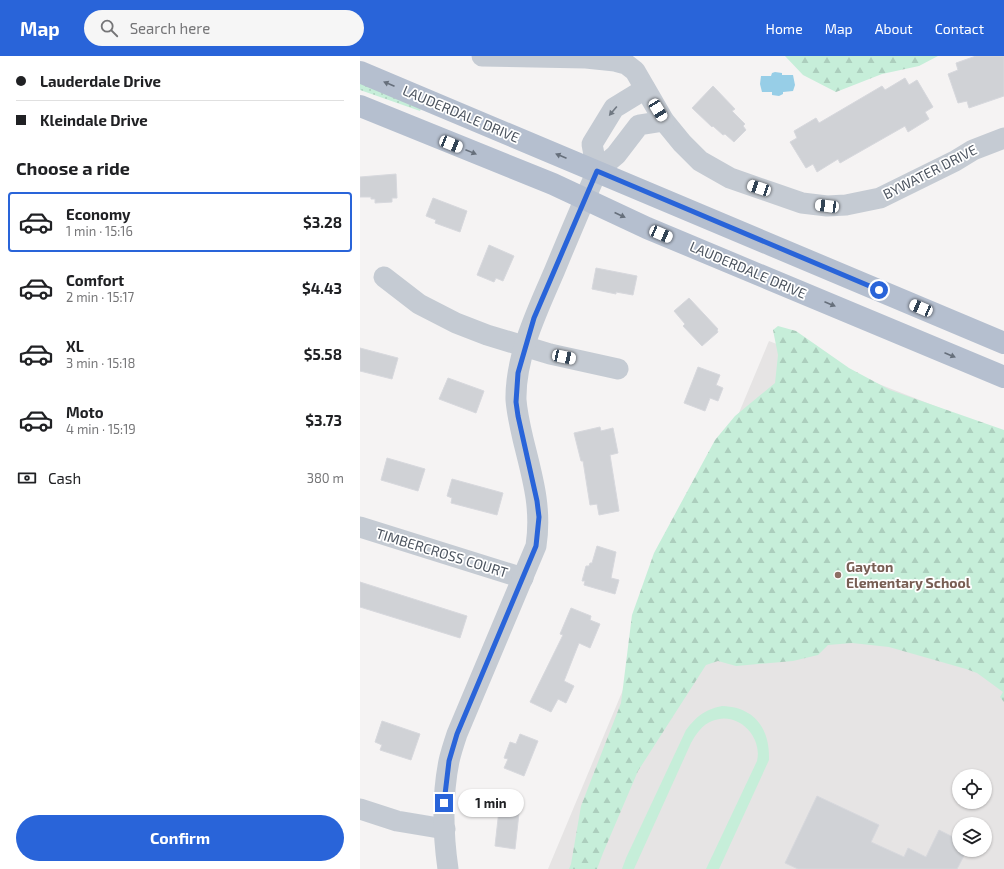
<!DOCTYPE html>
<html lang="en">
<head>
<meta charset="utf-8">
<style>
	body { margin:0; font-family:"Exo 2",sans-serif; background:#f6f6f6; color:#202124; height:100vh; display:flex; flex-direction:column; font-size:15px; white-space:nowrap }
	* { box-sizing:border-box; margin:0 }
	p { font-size:13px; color:#757577 }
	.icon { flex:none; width:22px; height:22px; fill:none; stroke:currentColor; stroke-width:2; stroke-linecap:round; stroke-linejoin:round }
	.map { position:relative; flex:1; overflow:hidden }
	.sheet { display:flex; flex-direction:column; background:#fff; width:360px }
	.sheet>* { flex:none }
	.banner { display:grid; align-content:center; height:88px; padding:0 16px; background:#fff }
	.fabs { position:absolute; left:592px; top:713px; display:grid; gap:8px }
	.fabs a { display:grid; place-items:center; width:40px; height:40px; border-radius:50%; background:#fff; box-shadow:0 1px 3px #0004; font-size:20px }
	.end { position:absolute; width:18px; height:18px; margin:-9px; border:5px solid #2964d9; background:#fff; box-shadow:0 0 0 2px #fff }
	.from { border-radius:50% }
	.bubble { position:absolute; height:28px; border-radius:14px; background:#fff; box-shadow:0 1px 3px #0004; font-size:13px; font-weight:700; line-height:28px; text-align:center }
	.car { position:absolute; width:12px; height:24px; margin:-12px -6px; border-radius:5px; box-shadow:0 0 3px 1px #0007; background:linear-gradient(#fff 24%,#345 0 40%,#fff 0 76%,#345 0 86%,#fff 0) }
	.banner b { display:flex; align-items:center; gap:14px; height:38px; font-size:15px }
	.banner b+b { border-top:1px solid #e0e0e0 }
	.banner i { width:10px; height:10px; background:#202124 }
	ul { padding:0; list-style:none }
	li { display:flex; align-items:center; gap:12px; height:60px; margin:0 8px 6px; padding:0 8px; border:2px solid transparent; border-radius:4px }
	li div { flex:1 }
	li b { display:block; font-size:15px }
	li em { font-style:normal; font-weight:700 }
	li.on { border-color:#2964d9 }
	li>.icon { width:36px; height:36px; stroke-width:1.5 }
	h2 { padding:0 16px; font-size:18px; line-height:48px }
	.pay { display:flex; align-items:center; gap:10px; height:44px; padding:0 16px; font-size:15px }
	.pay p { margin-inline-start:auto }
	.action { display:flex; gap:8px; margin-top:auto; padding:8px 16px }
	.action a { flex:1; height:46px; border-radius:24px; background:#2964d9; color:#fff; font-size:16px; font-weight:700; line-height:46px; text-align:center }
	header { display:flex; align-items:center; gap:24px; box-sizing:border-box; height:56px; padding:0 20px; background:#2964d9; color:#fff }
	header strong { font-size:19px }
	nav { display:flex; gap:22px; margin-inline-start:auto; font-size:14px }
	.search { width:280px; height:36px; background:#f6f6f6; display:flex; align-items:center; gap:10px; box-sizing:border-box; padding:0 14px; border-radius:22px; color:#757577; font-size:15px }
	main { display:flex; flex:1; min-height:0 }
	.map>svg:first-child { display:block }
</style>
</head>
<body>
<header>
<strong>Map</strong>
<div class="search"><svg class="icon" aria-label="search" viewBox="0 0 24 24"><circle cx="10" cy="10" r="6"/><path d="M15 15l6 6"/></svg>Search here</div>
<nav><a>Home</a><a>Map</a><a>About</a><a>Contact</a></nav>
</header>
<main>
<section class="sheet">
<div class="banner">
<b><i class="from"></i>Lauderdale Drive</b>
<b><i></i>Kleindale Drive</b>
</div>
<h2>Choose a ride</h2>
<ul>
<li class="on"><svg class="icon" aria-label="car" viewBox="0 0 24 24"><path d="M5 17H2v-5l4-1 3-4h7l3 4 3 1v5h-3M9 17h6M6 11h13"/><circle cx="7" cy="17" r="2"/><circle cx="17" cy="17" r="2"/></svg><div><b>Economy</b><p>1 min · 15:16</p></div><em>$3.28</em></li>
<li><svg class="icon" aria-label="car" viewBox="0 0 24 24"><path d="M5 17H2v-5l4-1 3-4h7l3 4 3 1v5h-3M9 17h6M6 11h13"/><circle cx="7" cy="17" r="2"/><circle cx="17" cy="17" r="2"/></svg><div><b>Comfort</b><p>2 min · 15:17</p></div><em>$4.43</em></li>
<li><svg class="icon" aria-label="car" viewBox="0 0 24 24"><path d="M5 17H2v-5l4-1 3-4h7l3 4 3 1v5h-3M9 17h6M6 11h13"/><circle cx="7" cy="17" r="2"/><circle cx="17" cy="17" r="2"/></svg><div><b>XL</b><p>3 min · 15:18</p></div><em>$5.58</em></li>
<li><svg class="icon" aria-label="car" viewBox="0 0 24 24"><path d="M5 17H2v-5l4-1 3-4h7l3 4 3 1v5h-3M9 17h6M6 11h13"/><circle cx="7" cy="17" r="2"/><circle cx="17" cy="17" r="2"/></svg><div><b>Moto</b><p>4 min · 15:19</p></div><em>$3.73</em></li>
</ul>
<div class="pay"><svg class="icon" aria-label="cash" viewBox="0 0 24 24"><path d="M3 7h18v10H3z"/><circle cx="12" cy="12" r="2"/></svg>Cash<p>380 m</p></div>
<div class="action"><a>Confirm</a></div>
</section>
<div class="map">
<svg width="644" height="813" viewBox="0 0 644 813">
	<defs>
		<pattern id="grass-dots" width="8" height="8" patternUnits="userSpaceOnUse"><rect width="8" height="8" fill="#c6eed9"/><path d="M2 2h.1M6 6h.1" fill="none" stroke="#accebd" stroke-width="1.8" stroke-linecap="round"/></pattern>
		<pattern id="forest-firs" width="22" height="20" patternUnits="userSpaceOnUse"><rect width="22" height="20" fill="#c6eed9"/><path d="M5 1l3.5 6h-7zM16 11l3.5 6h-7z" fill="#accebd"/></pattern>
	</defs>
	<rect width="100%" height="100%" fill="#f5f3f3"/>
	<path fill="#e6e4e4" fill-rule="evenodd" d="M409 285 644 377V813H188ZM599 720H625V746H599ZM599 768H625V794H599Z"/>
	<polygon fill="url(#grass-dots)" points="0,26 62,51 60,55 0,34"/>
	<g fill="url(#forest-firs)">
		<polygon points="425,0 578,0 559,10 522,18 476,36 443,19"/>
		<polygon points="418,270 436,275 489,312 530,334 644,374 644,646 640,641 643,636 617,617 606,613 529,591 492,587 468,589 458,599 433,605 376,610 358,605 346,609 278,715 243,797 237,813 209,813 211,808 221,750 261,647 272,559 294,497 355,384 375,360 415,327 418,299 413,274"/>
	</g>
	<path fill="#c6eed9" d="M362 650C395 651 410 673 409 704L359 813H346L397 705C403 680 377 654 352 665 342 669 336 678 331 687L274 813H262L266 802 326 674C337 660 344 654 362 650Z"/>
	<polygon fill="#97cee7" points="415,16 422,17 422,19 433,19 435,29 433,35 423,36 423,38 419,40 412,39 412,36 402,36 400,28 401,20 411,20 412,17"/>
	<g fill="#d0d2d6" stroke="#d7d8dd">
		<polygon points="616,0 644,0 644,40 609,52 607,45 598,47 588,18 598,14 596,7"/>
		<polygon points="545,22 549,29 557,24 573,51 565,56 569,63 548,76 545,70 480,107 478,103 457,116 453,108 446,112 430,86 437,82 434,75 456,62 459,67 522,30 525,34"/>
		<polygon points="353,30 375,53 372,55 385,68 383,70 386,74 374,86 365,78 363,79 353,70 352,71 332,52"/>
		<polygon points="36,118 37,142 32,142 32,146 15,147 15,143 11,143 11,141 0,141 0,121"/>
		<polygon points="73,142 107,155 100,176 75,167 76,164 66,160"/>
		<polygon points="129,189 154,200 143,225 136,222 134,226 117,219"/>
		<polygon points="236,212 277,220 273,239 256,236 256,238 232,233"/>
		<polygon points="329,242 358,273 357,274 358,276 342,290 323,270 325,268 314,255"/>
		<polygon points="0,292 38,302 32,323 0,315"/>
		<polygon points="338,311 360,319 356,329 363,332 358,345 350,342 345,355 324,347"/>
		<polygon points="88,322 124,335 116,357 79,343"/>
		<polygon points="240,371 241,375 253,372 258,397 250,399 259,455 239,459 237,448 230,449 223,405 221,405 214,377"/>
		<polygon points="27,402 65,413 58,435 21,424"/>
		<polygon points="92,423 143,437 137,459 91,447 92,442 87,440"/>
		<polygon points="237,490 256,496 251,522 259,524 255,538 224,529 225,525 222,525 226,510 229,510 230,507 232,507"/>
		<polygon points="0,526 107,560 100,582 0,551"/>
		<polygon points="211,552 231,560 230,564 240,568 230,592 219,587 204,625 214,630 206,647 198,643 191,656 170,646 203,579 200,578"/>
		<polygon points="22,665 60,678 51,704 20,694 22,689 15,686"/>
		<polygon points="160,678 178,685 164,720 144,712 148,703 144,702 150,686 156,688"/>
		<polygon points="457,740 519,769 511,786 544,801 548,792 566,801 579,774 599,784 599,794 607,794 597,813 438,813 425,807"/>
		<polygon points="139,754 159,757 155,793 135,790"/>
	</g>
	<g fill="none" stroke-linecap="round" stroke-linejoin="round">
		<g stroke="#c5cbd3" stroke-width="21">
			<polyline points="122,0 226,2 255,5 266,8 275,15 304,65 322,87 340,105 370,122 442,147 467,150 486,149 520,142 595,105 613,94 644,82"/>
			<polyline points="237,115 232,88 254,52 285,33"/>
			<polyline points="24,221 59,248 96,267 127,279 190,298 258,313"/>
			<polyline points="0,471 163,522"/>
			<polyline points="0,753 37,765 85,773"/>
			<path d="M88 813C83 778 82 740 89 705 91 696 94 687 97 678L176 490C182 451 172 420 163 383 160 370 157 357 156 344 155 301 177 255 194 216 208 182 222 149 237 115L256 99 279 69 304 65"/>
		</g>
		<g stroke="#b5bfcf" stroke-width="22">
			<polyline points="0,16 644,287"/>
			<polyline points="0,50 193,128 287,172 644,321"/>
		</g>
	</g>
	<defs><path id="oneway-solid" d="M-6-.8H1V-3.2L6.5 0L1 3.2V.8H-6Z"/></defs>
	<g fill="#666f7b">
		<use href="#oneway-solid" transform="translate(29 28) rotate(-157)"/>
		<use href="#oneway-solid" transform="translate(111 96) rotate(22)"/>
		<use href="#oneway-solid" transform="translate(201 100) rotate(-157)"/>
		<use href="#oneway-solid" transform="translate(260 159) rotate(25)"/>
		<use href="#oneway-solid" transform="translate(470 248) rotate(23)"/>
		<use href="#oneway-solid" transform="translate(590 299) rotate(23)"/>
	</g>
	<use fill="#707882" href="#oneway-solid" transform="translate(253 55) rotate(130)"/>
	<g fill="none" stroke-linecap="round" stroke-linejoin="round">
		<polyline stroke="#2964d9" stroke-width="5" points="84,747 89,705 97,678 176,490 179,461 177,445 158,360 156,346 158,317 174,262 237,115 519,234"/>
	</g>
	<circle fill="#8d6e63" stroke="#fff" stroke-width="1.5" cx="478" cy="519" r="4"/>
	<g text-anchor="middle" stroke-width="3.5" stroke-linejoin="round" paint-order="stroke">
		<g font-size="14" fill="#4c545f" stroke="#fff">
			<text transform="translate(101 58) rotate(23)" y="5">LAUDERDALE DRIVE</text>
			<text transform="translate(570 116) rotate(-27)" y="5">BYWATER DRIVE</text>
			<text transform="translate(388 214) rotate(23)" y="5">LAUDERDALE DRIVE</text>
			<text transform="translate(82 497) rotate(17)" y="5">TIMBERCROSS COURT</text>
		</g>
		<g font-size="14" font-weight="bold" fill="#785e54" stroke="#fff" text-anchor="start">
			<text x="486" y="516">Gayton<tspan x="486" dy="16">Elementary School</tspan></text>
		</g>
	</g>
</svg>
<div class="fabs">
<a><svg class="icon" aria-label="locate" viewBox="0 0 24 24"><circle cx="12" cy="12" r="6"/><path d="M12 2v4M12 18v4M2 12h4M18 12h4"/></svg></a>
<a><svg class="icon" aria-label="layers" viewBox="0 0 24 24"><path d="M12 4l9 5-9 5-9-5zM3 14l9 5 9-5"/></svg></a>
</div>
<i class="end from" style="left:519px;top:234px"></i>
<i class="end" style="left:84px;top:747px"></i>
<div class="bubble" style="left:98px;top:733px;width:66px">1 min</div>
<i class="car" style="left:298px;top:54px;rotate:149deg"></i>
<i class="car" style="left:91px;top:88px;rotate:112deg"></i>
<i class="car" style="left:399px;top:132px;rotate:288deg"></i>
<i class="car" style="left:467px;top:150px;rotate:277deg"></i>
<i class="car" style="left:301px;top:178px;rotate:113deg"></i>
<i class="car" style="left:561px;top:252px;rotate:293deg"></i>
<i class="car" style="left:204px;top:301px;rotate:102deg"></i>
</div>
</main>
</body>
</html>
